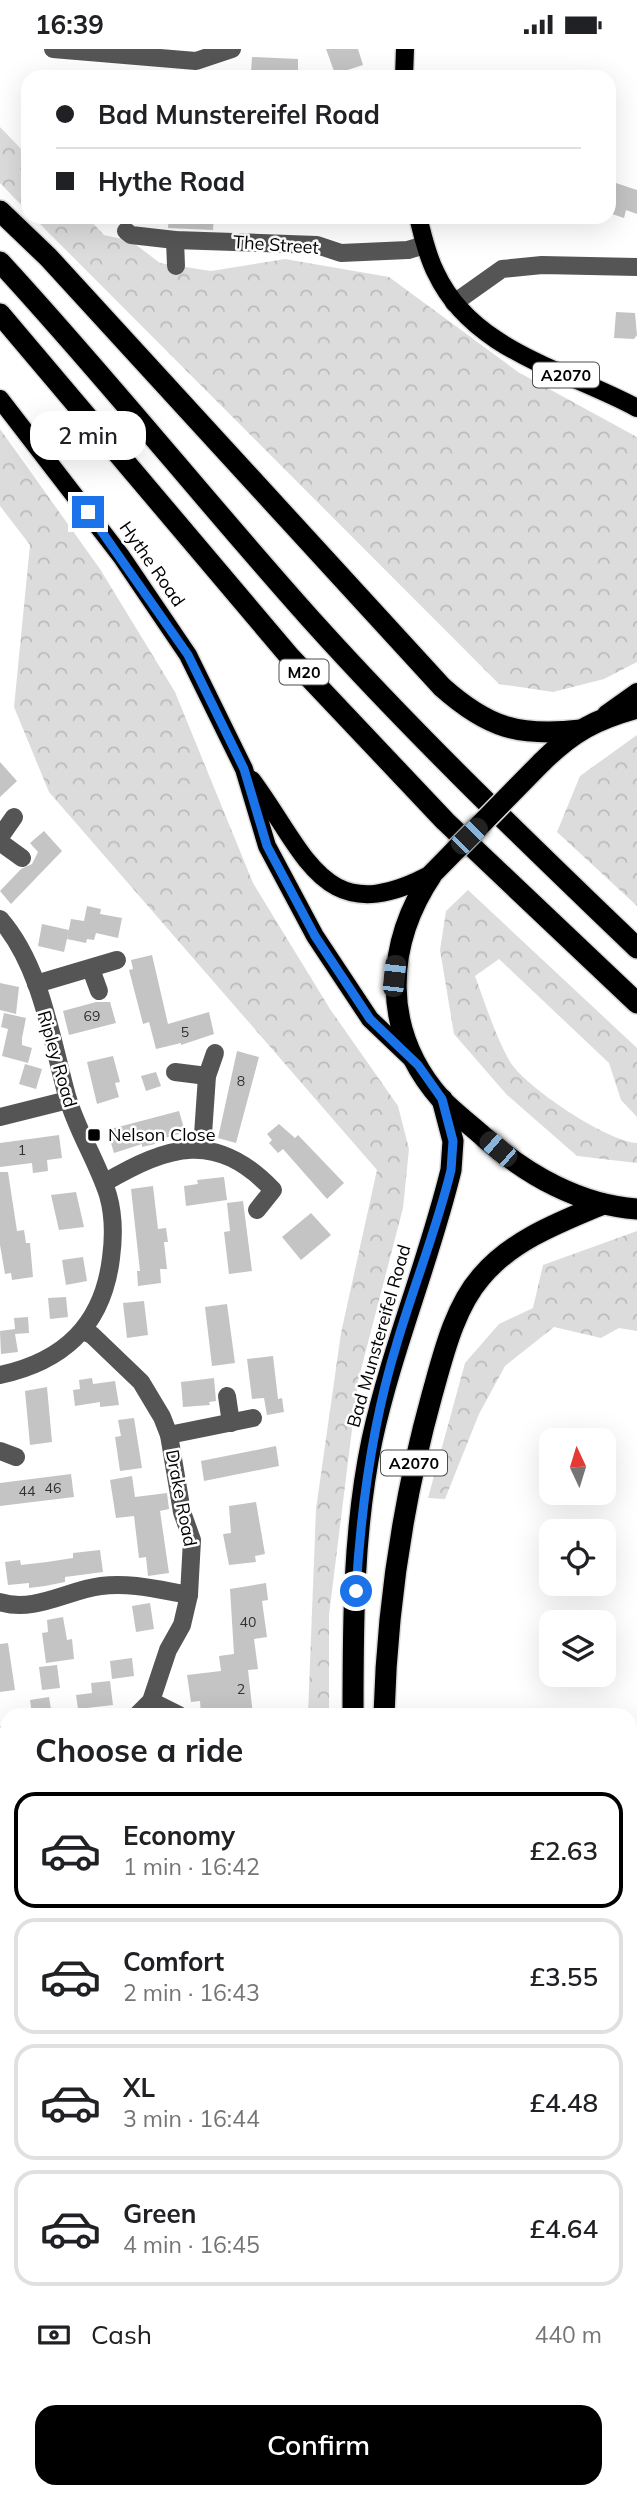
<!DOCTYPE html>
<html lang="en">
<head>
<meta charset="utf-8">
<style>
	body { margin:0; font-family:Mulish,sans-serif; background:#f2f2f2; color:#202124; height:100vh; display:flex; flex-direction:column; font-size:26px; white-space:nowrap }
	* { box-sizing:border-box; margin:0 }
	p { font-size:23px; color:#757577 }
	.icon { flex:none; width:38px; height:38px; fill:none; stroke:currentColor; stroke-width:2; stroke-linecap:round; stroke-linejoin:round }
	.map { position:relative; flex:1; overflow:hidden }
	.drawer { position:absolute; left:0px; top:1659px; width:637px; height:791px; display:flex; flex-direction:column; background:#fff; border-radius:21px 21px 0 0; box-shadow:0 7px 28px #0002 }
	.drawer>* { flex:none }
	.guide { position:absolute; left:21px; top:21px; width:595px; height:154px; border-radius:21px; box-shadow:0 7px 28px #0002; display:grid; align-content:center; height:154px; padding:0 35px; background:#fff }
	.needle { width:46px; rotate:356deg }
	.fabs { position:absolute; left:539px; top:1379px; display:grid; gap:14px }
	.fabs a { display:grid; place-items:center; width:77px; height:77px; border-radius:14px; background:#fff; box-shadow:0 7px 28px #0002; font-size:35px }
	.end { position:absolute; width:32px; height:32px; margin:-16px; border:9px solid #1a73e8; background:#fff; box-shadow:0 0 0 4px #fff }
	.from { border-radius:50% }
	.bubble { position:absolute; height:49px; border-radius:21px; background:#fff; box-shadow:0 7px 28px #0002; font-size:23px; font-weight:600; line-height:49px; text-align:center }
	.car { position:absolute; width:21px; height:42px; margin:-21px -10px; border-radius:9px; box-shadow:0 0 5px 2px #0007; background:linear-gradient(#222 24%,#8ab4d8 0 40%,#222 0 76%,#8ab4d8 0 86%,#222 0) }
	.guide b { display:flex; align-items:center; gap:24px; height:66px; font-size:26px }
	.guide b+b { border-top:2px solid #e0e0e0 }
	.guide i { width:18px; height:18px; background:#202124 }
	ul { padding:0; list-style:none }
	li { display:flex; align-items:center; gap:21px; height:116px; margin:0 14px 10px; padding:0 21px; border:4px solid #e0e0e0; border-radius:21px }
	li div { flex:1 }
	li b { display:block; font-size:26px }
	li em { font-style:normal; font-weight:600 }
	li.on { border-color:#000 }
	li>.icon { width:63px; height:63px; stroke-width:1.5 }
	h2 { padding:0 35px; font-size:32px; line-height:84px }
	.pay { display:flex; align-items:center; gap:18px; height:77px; padding:0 35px; font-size:26px }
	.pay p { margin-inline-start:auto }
	.cta { display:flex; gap:14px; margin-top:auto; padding:14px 35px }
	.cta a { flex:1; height:80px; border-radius:21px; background:#000; color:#fff; font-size:28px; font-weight:600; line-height:80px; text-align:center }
	.status { display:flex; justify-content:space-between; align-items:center; height:49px; padding:0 35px; background:#fff; direction:ltr }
	.status svg { height:19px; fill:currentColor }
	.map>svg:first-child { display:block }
</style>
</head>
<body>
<div class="status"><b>16:39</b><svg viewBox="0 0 49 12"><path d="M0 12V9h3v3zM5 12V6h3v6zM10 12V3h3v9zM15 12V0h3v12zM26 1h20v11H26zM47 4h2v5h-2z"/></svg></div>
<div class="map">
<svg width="637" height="2450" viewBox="0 0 637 2450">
	<defs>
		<pattern id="grass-dots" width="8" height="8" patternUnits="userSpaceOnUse" patternTransform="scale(1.75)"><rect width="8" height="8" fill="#dcdcdc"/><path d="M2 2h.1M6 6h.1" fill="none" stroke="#bbb" stroke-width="1.8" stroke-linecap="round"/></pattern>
		<pattern id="forest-crowns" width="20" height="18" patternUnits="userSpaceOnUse" patternTransform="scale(1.75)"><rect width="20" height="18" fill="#dcdcdc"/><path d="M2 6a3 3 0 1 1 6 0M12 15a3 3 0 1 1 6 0" fill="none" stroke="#bbb"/></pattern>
		<pattern id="park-tufts" width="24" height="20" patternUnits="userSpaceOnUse" patternTransform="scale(1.75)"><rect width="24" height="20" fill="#dcdcdc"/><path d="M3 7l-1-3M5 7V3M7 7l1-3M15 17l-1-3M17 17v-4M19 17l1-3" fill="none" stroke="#bbb"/></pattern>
		<pattern id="water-waves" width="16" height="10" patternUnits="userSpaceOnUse" patternTransform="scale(1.75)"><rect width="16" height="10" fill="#a3a3a3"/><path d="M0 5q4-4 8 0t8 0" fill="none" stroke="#8b8b8b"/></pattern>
	</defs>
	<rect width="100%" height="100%" fill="#fff"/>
	<g fill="url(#grass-dots)">
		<polygon points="630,1792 637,1794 637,2284 634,2285 630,2284"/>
		<polygon points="72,2443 182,2443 191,2450 76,2450"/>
	</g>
	<g fill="url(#forest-crowns)">
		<polygon points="0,78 28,107 28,163 0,134"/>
		<polygon points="33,168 87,168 104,186 131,192 160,214 211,222 285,210 389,228 518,323 637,388 637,613 604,630 553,643 499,635"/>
		<polygon points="0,380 100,520 175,643 253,834 330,960 398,1057 409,1100 403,1159 358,1332 329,1566 329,1666 308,1666 316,1460 341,1284 377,1121 49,743 14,658 30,496 0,457"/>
		<polygon points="637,686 637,857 557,783 580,727"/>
		<path d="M468 841 637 999V1068L621 1051 609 1014 499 910 475 927C485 954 495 986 509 1011 523 1037 608 1093 637 1094V1114L577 1107 507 1046 454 985 440 901 446 862Z"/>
		<polygon points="637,1182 637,1282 619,1279 601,1289 554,1278 505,1317 479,1365 445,1450 428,1449 465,1314 499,1275 533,1259 543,1216"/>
	</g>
	<polygon fill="url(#park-tufts)" points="7,2333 7,2443 46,2443 48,2450 0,2450 0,2336"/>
	<polygon fill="url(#water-waves)" points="630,1989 637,1991 637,2177 630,2176"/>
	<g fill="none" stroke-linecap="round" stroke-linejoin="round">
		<g stroke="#a3a3a3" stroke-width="32">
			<polyline points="630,1769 637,1771"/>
			<polyline points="0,1947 7,1945"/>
		</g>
	</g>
	<g fill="#c4c4c4">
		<polygon points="326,0 358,0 363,16 335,25"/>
		<polygon points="252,8 298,10 298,25 251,23"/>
		<polygon points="616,134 637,141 637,165 626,161 624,169 609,164"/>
		<polygon points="169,168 214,168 213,181 168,179"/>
		<polygon points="616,263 635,264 637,286 634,290 614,289"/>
		<polygon points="0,713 17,732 0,748"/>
		<polygon points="44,782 62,802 11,855 0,842 21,820 32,815 38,803 30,794"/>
		<polygon points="87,857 101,860 100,865 122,869 118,889 96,884 94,891 87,890 86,894 67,890 71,870 84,872"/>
		<polygon points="42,875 69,881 64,903 38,897"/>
		<polygon points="152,906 168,975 209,963 214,985 181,996 181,994 156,1000 149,973 143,975 129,921 133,920 131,911"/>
		<polygon points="0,934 19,938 16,965 0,961"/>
		<polygon points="96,953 110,953 116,974 69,986 63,962"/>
		<polygon points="4,964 26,969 22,989 22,996 32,999 28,1014 2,1007 8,980 1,978"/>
		<polygon points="237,1002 259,1008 236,1094 218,1089"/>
		<polygon points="113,1007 120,1033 115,1034 119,1048 97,1055 87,1013"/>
		<polygon points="25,1015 42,1020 36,1040 19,1035"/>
		<polygon points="156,1023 161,1037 146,1042 141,1027"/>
		<polygon points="179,1062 185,1083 155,1092 155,1095 142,1098 142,1095 114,1104 107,1081"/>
		<polygon points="279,1075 295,1089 298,1086 344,1134 327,1150 283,1100 278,1104 269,1094 272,1091 267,1085"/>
		<polygon points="59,1086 62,1109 47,1111 48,1122 33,1124 32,1114 0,1118 0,1094"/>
		<polygon points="0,1123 8,1123 17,1182 24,1181 26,1194 30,1194 33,1228 12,1231 11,1224 5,1225 0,1196"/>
		<polygon points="224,1128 227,1151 186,1157 184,1137 198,1135 197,1131"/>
		<polygon points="153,1137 158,1180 166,1179 168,1193 164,1193 167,1220 160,1220 161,1234 138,1237 137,1222 140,1222 131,1140"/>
		<polygon points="76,1143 84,1178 59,1181 51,1146"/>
		<polygon points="243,1152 252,1222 229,1225 224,1183 230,1182 227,1154"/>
		<polygon points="311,1164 331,1186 301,1211 282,1188"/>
		<polygon points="83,1208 87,1232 66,1236 62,1211"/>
		<polygon points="66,1248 68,1268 50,1270 48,1249"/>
		<polygon points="144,1252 148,1286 127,1289 123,1254"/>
		<polygon points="227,1255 235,1314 212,1317 205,1258"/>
		<polygon points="28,1268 29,1284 15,1285 18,1303 1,1305 0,1282 15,1280 14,1269"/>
		<polygon points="273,1307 278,1350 282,1349 284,1363 267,1366 264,1349 252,1350 247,1310"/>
		<polygon points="92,1329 93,1335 115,1332 119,1356 100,1358 100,1353 75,1357 73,1341 80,1340 79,1331"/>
		<polygon points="214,1329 216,1352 209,1353 210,1356 183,1358 181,1333"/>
		<polygon points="47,1338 52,1393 30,1396 25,1342"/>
		<polygon points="134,1369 142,1419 120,1422 115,1388 121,1387 118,1371"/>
		<polygon points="276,1397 279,1417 204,1432 201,1412"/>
		<polygon points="71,1425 74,1448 0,1457 0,1434"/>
		<polygon points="132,1427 135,1448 167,1444 169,1460 160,1462 169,1524 148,1527 146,1508 139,1509 134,1467 116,1469 110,1431"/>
		<polygon points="256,1453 265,1505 255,1507 256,1513 229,1516 223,1485 231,1484 229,1457"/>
		<polygon points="100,1501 103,1523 65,1528 65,1533 45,1537 29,1539 29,1534 8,1536 5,1513 20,1511 21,1516 47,1513 73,1509 73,1504"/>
		<polygon points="266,1534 268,1551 262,1552 267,1588 254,1590 258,1620 248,1621 253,1666 201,1666 200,1652 191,1653 187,1626 221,1622 219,1607 234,1605 230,1540"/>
		<polygon points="150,1554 154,1580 136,1583 132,1557"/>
		<polygon points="63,1568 67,1591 72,1590 74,1610 46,1614 42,1584 48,1583 47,1571"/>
		<polygon points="8,1594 15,1641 0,1643 0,1595"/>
		<polygon points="132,1609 134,1627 112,1630 110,1612"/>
		<polygon points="57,1616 60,1639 42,1641 39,1618"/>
		<polygon points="110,1632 113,1656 78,1660 76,1646 92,1644 91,1634"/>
		<polygon points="49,1648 52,1666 32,1666 30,1651"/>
	</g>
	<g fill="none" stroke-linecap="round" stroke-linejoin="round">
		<defs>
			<g id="major">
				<polyline points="404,28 405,0"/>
				<path d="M418 168C423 187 427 207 436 224 473 303 567 321 637 359"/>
				<polyline points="0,350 121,507 188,606 244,720 267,797 315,887 370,970 413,1011"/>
				<polyline points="606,665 637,643"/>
				<path d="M252 731C307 805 324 884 433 824"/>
			</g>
			<g id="highway">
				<path d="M0 162 48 208 442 638C488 679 519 688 581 681"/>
				<path d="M0 213C109 331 209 457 316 576 418 689 528 794 637 899"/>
				<polyline points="0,265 290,608 445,772 637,954"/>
				<path d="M541 714C572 683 596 670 637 659"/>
				<path d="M433 824C384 896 381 982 441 1050 454 1064 471 1076 485 1089 527 1126 580 1156 637 1160"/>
				<path d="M353 1666C353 1575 353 1481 372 1391 392 1299 429 1212 451 1121L453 1092 442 1050"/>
				<path d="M384 1666C387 1556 403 1451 432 1346 443 1307 454 1259 481 1228 512 1191 560 1173 603 1155"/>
				<polyline points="630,2301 637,2300"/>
				<polyline points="630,2349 637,2345"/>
				<polyline points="630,2392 637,2383"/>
				<polyline points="354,2450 357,2443"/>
				<polyline points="376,2450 382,2443"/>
				<polyline points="433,2450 448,2443"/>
				<polyline points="562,2450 575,2443"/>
			</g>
		</defs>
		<use href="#major" stroke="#dbdbdb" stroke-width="21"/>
		<use href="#highway" stroke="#dbdbdb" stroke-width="24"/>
		<g stroke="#555" stroke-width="18">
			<polyline points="53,0 196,12 232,0"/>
			<polyline points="126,182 131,186 175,191 317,196 341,204 408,201 425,196"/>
			<polyline points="175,191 176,217"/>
			<polyline points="454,254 502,220 542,216 637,218"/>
			<polyline points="0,788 14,768"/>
			<polyline points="0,793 22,809"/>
			<path d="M0 870C41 917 51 989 67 1047 77 1082 97 1112 108 1146 114 1167 114 1187 111 1209 103 1275 65 1312 0 1326"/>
			<polyline points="91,920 99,942"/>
			<polyline points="36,935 117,911"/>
			<polyline points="175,1023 207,1027"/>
			<polyline points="0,1068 68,1051"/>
			<polyline points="202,1100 207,1027 215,1004"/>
			<path d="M104 1134C169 1096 216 1081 273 1141L257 1161"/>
			<polyline points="83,1282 92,1286 141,1333 162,1368 169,1386 182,1463 192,1491 189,1546 182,1576 168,1601 151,1652 137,1666"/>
			<polyline points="227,1347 231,1374"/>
			<polyline points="169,1386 253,1369"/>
			<polyline points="0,1402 16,1408"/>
			<path d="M0 1553C34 1564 68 1541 101 1537 130 1533 160 1541 189 1546"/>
			<polyline points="151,1652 179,1666"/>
			<polyline points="0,1686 7,1688"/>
			<polyline points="0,1829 7,1838"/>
			<polyline points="0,2102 7,2097"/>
			<polyline points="0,2328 7,2327"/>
		</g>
		<use href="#major" stroke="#000" stroke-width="18"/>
		<use href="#highway" stroke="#000" stroke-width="21"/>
		<defs>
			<polyline id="highway-bridge" points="433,824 541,714"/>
		</defs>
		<use href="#highway-bridge" stroke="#dbdbdb" stroke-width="24" stroke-linecap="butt"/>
		<use href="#highway-bridge" stroke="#000" stroke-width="21"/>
	</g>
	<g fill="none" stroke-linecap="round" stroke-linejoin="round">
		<path stroke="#1a73e8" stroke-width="9" d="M88 463 188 606 244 720 267 797 315 887 370 970 418 1016 442 1050 453 1092 451 1121C437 1179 414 1236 397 1294 372 1375 361 1457 356 1542"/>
	</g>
	<rect fill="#000" stroke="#fff" stroke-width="2.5" x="87" y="1079" width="14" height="14" rx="3.5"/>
	<g text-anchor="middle" stroke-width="5" stroke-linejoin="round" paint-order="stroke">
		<g font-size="14" fill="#313131">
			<text x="92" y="972">69</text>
			<text x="185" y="988">5</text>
			<text x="241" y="1037">8</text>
			<text x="22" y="1106">1</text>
			<text x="53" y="1444">46</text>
			<text x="27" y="1447">44</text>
			<text x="248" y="1578">40</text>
			<text x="241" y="1645">2</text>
		</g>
		<g fill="#fff" stroke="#4c4c4c" stroke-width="2">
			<rect x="533" y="313.5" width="66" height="25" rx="5"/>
			<rect x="279.5" y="610.5" width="49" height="25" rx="5"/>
			<rect x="381" y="1401.5" width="66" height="25" rx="5"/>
		</g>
		<g font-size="16" font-weight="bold" fill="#000">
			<text x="566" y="332">A2070</text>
			<text x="304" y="629">M20</text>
			<text x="414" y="1420">A2070</text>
		</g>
		<g font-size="18" fill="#000" stroke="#fff">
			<text transform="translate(276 196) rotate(4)" y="6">The Street</text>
			<text transform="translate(152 515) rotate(55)" y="6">Hythe Road</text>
			<text transform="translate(57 1010) rotate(74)" y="6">Ripley Road</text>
			<text transform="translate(379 1287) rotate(-74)" y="6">Bad Munstereifel Road</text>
			<text transform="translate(181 1449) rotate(79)" y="6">Drake Road</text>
		</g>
		<g font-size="18" fill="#000" stroke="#fff" text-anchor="start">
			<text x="108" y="1092">Nelson Close</text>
		</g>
	</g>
</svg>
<div class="fabs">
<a><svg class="needle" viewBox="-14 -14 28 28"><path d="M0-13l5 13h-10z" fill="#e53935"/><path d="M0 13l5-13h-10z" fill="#757577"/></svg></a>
<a><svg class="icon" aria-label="locate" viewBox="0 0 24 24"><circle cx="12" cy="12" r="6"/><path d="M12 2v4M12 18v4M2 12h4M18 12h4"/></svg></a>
<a><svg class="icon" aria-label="layers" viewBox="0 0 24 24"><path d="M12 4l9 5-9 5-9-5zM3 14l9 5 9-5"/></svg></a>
</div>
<i class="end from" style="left:356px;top:1542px"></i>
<i class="end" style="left:88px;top:463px"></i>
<div class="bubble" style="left:30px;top:362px;width:116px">2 min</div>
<i class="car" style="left:469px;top:787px;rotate:45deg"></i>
<i class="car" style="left:394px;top:927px;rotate:6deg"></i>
<i class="car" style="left:498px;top:1100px;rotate:311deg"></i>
<div class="guide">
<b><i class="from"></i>Bad Munstereifel Road</b>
<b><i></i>Hythe Road</b>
</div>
<section class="drawer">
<h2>Choose a ride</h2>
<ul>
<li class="on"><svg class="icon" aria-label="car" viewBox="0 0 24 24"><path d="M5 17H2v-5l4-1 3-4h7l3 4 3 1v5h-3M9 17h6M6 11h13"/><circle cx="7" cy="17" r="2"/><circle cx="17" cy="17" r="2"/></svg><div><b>Economy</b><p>1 min · 16:42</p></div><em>£2.63</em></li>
<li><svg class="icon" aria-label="car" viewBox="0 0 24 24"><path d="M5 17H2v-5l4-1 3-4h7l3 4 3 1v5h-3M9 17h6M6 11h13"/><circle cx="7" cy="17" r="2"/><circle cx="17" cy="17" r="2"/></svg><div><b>Comfort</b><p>2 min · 16:43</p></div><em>£3.55</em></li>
<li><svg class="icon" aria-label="car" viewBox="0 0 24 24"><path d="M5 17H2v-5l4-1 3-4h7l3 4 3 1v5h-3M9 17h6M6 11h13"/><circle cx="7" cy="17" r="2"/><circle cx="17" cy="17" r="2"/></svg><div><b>XL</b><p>3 min · 16:44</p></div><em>£4.48</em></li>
<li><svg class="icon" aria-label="car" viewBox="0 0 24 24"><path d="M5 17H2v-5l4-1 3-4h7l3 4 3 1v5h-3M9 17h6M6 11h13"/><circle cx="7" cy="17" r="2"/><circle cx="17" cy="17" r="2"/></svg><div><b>Green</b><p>4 min · 16:45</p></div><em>£4.64</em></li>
</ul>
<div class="pay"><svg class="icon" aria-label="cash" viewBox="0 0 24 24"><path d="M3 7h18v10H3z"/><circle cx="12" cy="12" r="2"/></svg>Cash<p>440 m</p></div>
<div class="cta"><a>Confirm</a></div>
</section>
</div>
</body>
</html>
